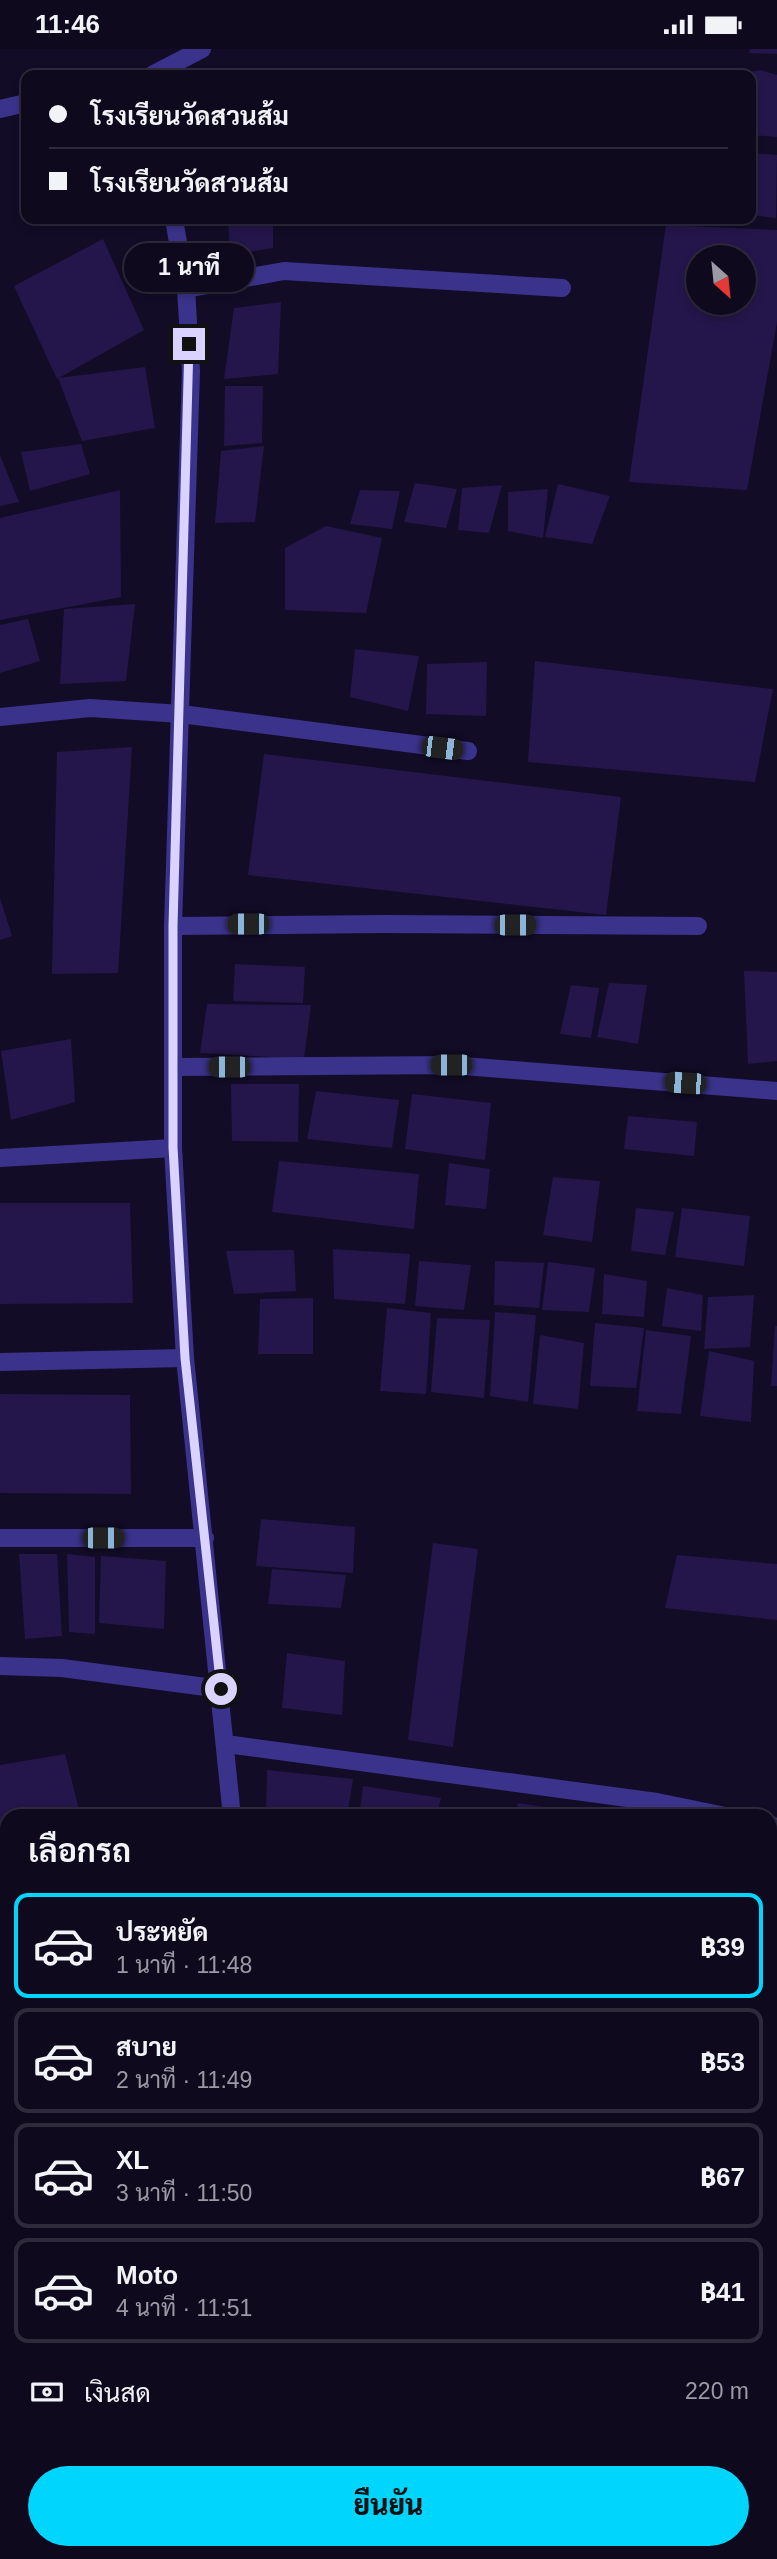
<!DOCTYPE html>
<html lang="th">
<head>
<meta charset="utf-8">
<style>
	body { margin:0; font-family:Arial,Sarabun,sans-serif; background:#1c172a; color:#f1f3f6; height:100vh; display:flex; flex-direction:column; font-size:26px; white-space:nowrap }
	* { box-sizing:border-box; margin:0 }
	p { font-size:23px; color:#9b9aa4 }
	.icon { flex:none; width:38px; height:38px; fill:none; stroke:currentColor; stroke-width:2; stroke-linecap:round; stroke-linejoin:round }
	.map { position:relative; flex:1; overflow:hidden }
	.side { position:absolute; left:0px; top:1760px; width:777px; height:751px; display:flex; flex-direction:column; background:#0e091d; border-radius:21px 21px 0 0; box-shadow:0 4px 10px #0003,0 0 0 2px #2e2a3b }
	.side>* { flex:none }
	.guide { position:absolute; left:21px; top:21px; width:735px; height:154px; border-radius:14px; box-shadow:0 4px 10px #0003,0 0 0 2px #2e2a3b; display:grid; align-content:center; height:154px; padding:0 28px; background:#0e091d }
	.needle { width:46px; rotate:153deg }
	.fabs { position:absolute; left:686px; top:196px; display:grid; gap:14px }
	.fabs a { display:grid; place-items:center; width:70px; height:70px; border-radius:50%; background:#0e091d; box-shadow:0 4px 10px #0003,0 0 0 2px #2e2a3b; font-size:35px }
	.end { position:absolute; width:32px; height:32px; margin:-16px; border:9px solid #dad2ff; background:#111; box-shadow:0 0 0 4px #111 }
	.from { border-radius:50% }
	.bubble { position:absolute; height:49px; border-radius:24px; background:#0e091d; box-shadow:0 4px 10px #0003,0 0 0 2px #2e2a3b; font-size:23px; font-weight:800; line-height:49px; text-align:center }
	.car { position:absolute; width:21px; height:42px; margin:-21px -10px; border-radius:9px; box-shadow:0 0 5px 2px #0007; background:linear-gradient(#222 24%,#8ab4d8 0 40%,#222 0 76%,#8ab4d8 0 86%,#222 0) }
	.guide b { display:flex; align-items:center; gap:24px; height:66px; font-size:26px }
	.guide b+b { border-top:2px solid #2e2a3b }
	.guide i { width:18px; height:18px; background:#f1f3f6 }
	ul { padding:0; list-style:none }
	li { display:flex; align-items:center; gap:21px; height:105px; margin:0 14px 10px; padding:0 14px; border:4px solid #2e2a3b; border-radius:14px }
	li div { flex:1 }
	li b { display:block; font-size:26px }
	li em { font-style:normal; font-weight:800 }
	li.current { border-color:#00d5fd }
	li>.icon { width:63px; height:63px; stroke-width:1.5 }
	h2 { padding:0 28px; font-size:32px; line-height:84px }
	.pay { display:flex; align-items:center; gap:18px; height:77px; padding:0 28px; font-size:26px }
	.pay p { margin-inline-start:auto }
	.button { display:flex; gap:14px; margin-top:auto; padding:14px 28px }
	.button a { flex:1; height:80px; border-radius:42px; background:#00d5fd; color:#111; font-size:28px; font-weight:800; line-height:80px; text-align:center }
	.status { display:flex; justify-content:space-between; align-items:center; height:49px; padding:0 35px; background:#0e091d; direction:ltr }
	.status svg { height:19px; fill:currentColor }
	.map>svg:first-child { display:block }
</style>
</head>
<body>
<div class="status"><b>11:46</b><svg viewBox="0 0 49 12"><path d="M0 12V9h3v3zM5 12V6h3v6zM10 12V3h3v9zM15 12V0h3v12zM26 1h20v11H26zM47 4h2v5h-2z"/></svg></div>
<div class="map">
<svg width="777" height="2510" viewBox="0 0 777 2510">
	<rect width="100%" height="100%" fill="#120c27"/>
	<g fill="#24164a" fill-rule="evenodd">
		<polygon points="750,0 777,0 777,5 749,4"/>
		<polygon points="760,21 777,26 777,88 751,86 751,26 740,25"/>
		<polygon points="751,104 777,106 776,169 751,166"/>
		<polygon points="228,170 273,170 273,199 230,206"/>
		<path d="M666 176 777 181V273L747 441 629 433ZM698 208H744V254H698Z"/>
		<polygon points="103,190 144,281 57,330 14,237"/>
		<polygon points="281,253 278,325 224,330 234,259"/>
		<polygon points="145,318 155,379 82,392 58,329"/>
		<polygon points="225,337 263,337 262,394 224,397"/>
		<polygon points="81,395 90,425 30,442 21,403"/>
		<polygon points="264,397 255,473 215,474 221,402"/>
		<polygon points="0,406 19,453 0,457"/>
		<polygon points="415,434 457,440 446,479 404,473"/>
		<polygon points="558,435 610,447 592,495 545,488"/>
		<polygon points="502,436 489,484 458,481 462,439"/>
		<polygon points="548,440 543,489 508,482 508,443"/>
		<polygon points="120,441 121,548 0,571 0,469"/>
		<polygon points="360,441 400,442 392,480 350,475"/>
		<polygon points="326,477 382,489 366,564 285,561 285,499"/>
		<polygon points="135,555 126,632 60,635 64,560"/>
		<polygon points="28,570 40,612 0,624 0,576"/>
		<polygon points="355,600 419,607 408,662 350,648"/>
		<polygon points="535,612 773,640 755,733 528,713"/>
		<polygon points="487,613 486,667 426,665 427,615"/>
		<polygon points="132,698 118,924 52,925 57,703"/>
		<polygon points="264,705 621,748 606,866 248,826"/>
		<polygon points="0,849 12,887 0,891"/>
		<polygon points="235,915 305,918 303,954 233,952"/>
		<polygon points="744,922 777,923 777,1012 748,1015"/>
		<polygon points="609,934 647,936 638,995 597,988"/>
		<polygon points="571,936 599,939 591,989 560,985"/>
		<polygon points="207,955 311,956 304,1010 200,1004"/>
		<polygon points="71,990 75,1053 11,1071 1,1002"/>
		<polygon points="231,1035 299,1035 298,1093 232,1092"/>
		<polygon points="316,1042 399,1051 392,1099 307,1090"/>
		<polygon points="412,1045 491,1054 485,1111 405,1100"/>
		<polygon points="628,1067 697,1073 694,1107 624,1100"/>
		<polygon points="279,1112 419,1125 414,1180 272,1163"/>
		<polygon points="449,1114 490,1120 486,1160 445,1156"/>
		<polygon points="553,1128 600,1132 592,1193 543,1186"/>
		<polygon points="0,1154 130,1154 133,1254 0,1255"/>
		<polygon points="636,1159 674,1163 665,1206 631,1202"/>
		<polygon points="682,1159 750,1167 744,1217 675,1208"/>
		<polygon points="333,1200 410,1205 405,1255 334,1250"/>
		<polygon points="294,1201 296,1242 234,1245 226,1202"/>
		<polygon points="419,1212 471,1216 464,1261 415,1257"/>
		<polygon points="495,1212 544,1214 539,1259 494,1256"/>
		<polygon points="548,1213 595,1219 589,1263 542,1261"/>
		<polygon points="604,1225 647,1232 644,1268 602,1265"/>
		<polygon points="667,1239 703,1246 701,1282 662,1277"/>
		<polygon points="754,1246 750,1298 704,1300 708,1248"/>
		<polygon points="313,1249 313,1305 258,1305 260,1250"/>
		<polygon points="387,1259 431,1264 426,1345 380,1342"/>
		<polygon points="495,1263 536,1266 528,1353 490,1347"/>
		<polygon points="437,1269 490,1271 484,1349 431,1343"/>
		<polygon points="595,1274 644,1279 636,1339 590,1337"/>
		<polygon points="775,1277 777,1277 777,1337 771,1337"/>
		<polygon points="646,1281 691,1287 681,1365 637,1362"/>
		<polygon points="540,1286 584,1294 578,1360 533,1355"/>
		<polygon points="709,1302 754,1312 751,1373 700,1367"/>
		<polygon points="0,1345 130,1346 131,1445 0,1444"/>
		<polygon points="261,1470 355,1478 353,1524 256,1517"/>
		<polygon points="433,1494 478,1500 453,1698 408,1691"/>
		<polygon points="19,1505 57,1505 62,1587 25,1590"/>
		<polygon points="67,1505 95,1508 95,1585 69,1583"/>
		<polygon points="677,1506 777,1515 777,1571 665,1559"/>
		<polygon points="101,1507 166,1512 164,1580 99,1574"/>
		<polygon points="272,1520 346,1526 341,1559 268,1555"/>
		<polygon points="287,1604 345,1612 342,1666 282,1659"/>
		<polygon points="65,1705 81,1768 7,1768 7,1809 0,1810 0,1716"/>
		<polygon points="267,1721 353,1730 347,1768 266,1768"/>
		<polygon points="363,1737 441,1749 436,1768 359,1768"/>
		<polygon points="518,1754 597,1766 597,1768 513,1768"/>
		<polygon points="770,1978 777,1980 777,2141 771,2161"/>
		<polygon points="0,2285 7,2287 7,2478 0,2476"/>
		<polygon points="112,2504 216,2504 215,2510 115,2510 111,2509"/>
		<polygon points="303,2504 385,2504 384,2510 302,2510"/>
		<polygon points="569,2504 645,2504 642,2510 567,2510"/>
	</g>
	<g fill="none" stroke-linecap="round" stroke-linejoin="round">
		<g stroke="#3b338b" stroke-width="18">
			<polyline points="186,240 284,222 562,239"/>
			<polyline points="173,877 384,875 698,877"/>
			<polyline points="226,1695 657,1753 730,1768"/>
			<polyline points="770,1776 777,1778"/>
			<polyline points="770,2407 777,2408"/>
			<polyline points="39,2510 40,2504"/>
		</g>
		<g stroke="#3b338b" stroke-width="18">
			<polyline points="152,26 202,0"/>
			<polyline points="0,60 26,54"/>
			<polyline points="174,170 186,240 191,322 173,877 173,1099 185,1309 232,1768"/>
			<polyline points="0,668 90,659 181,665 468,702"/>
			<polyline points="174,1018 451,1016 777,1042"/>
			<polyline points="0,1109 173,1099"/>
			<polyline points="0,1313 185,1309"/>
			<polyline points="0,1489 205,1489"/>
			<polyline points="0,1617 62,1619 221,1640"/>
			<polyline points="770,2488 777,2492"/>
			<polyline points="255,2510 256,2504"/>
		</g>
	</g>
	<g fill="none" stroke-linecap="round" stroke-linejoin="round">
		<polyline stroke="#dad2ff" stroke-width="9" points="189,295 173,877 173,1098 185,1309 221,1640"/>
	</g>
</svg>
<div class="fabs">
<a><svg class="needle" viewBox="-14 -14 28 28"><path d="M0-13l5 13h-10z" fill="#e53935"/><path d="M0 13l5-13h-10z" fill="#9b9aa4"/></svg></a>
</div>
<i class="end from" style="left:221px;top:1640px"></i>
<i class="end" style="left:189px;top:295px"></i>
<div class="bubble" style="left:124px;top:194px;width:130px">1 นาที</div>
<i class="car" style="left:442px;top:699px;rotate:97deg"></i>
<i class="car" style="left:248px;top:875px;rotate:270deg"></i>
<i class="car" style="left:515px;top:876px;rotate:90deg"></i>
<i class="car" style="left:451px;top:1016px;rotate:270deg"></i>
<i class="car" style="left:229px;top:1018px;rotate:270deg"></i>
<i class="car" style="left:685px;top:1034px;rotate:274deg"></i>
<i class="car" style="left:103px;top:1489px;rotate:90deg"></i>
<div class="guide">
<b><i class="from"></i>โรงเรียนวัดสวนส้ม</b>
<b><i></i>โรงเรียนวัดสวนส้ม</b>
</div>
<section class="side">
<h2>เลือกรถ</h2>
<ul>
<li class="current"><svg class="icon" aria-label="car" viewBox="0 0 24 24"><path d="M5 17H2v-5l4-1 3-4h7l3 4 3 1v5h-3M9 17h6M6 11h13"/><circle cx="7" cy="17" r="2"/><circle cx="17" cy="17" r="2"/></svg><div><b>ประหยัด</b><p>1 นาที · 11:48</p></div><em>฿39</em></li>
<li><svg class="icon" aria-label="car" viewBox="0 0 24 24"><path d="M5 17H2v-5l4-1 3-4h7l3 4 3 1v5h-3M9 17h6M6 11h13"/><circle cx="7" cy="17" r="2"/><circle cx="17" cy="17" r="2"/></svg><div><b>สบาย</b><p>2 นาที · 11:49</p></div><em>฿53</em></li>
<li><svg class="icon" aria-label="car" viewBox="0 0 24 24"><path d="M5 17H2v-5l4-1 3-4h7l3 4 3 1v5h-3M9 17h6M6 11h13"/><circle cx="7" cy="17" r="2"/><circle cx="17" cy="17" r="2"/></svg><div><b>XL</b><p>3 นาที · 11:50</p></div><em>฿67</em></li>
<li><svg class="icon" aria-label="car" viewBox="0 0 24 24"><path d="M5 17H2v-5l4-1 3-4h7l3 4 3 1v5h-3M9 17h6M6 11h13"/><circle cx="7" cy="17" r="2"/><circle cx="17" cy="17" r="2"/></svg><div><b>Moto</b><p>4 นาที · 11:51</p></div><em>฿41</em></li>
</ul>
<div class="pay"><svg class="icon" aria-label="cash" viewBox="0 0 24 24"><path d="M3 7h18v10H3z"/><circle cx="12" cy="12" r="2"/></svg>เงินสด<p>220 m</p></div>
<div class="button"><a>ยืนยัน</a></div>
</section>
</div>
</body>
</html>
